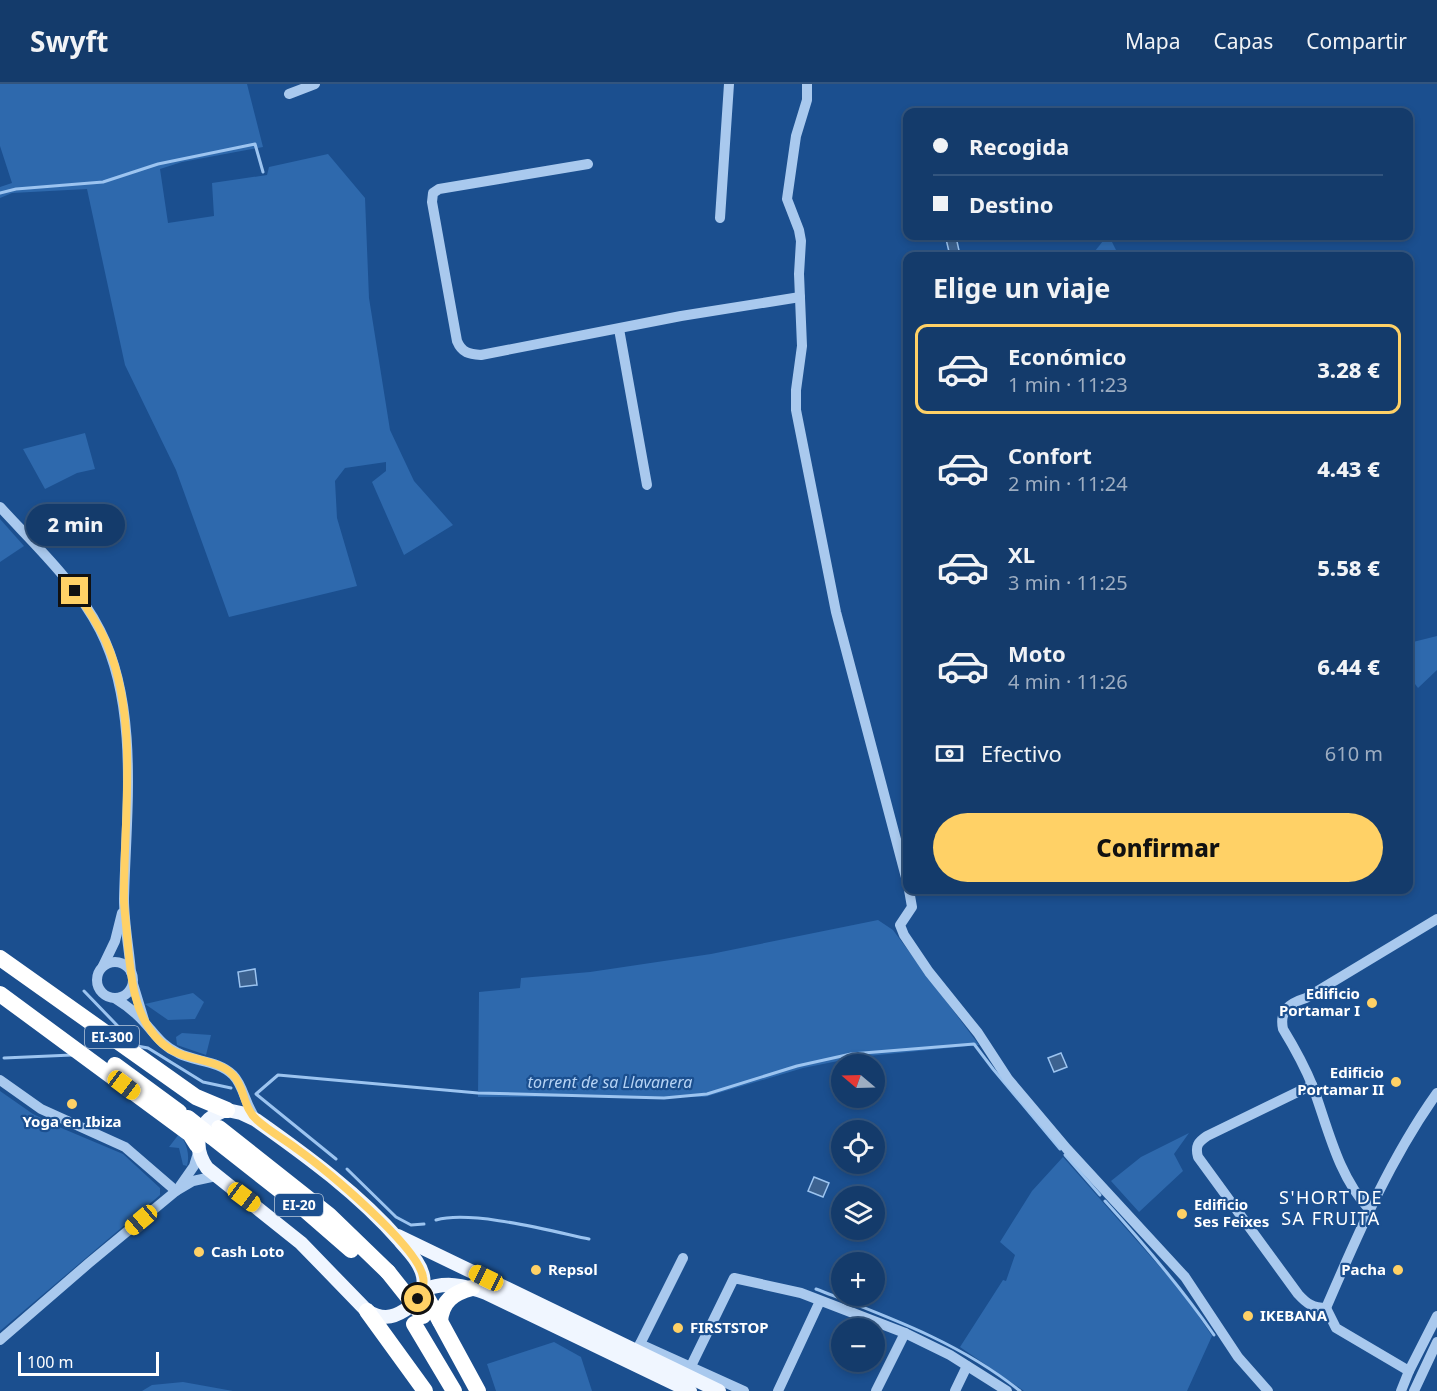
<!DOCTYPE html>
<html lang="es">
<head>
<meta charset="utf-8">
<style>
	body { margin:0; font-family:"Noto Sans",sans-serif; background:#214673; color:#f1f3f6; height:100vh; display:flex; flex-direction:column; font-size:22px; white-space:nowrap }
	* { box-sizing:border-box; margin:0 }
	p { font-size:20px; color:#9dadc1 }
	.icon { flex:none; width:33px; height:33px; fill:none; stroke:currentColor; stroke-width:2; stroke-linecap:round; stroke-linejoin:round }
	.map { position:relative; flex:1; overflow:hidden }
	.side { position:absolute; left:903px; top:168px; width:510px; height:642px; display:flex; flex-direction:column; background:#143b6b; border-radius:12px; box-shadow:0 3px 9px #0003,0 0 0 2px #33557e }
	.side>* { flex:none }
	.hud { position:absolute; left:903px; top:24px; width:510px; height:132px; border-radius:12px; box-shadow:0 3px 9px #0003,0 0 0 2px #33557e; display:grid; align-content:center; height:132px; padding:0 30px; background:#143b6b }
	.needle { width:39px; rotate:289deg }
	.controls { position:absolute; left:831px; top:970px; display:grid; gap:12px }
	.controls a { display:grid; place-items:center; width:54px; height:54px; border-radius:50%; background:#143b6b; box-shadow:0 3px 9px #0003,0 0 0 2px #33557e; font-size:30px }
	.scale { position:absolute; left:18px; bottom:15px; width:141px; box-sizing:border-box; padding-left:6px; border:3px solid #fff; border-top:0; font-size:16px; line-height:21px; white-space:nowrap; color:#fff; -webkit-text-stroke:4px #1b4f8f; paint-order:stroke }
	.end { position:absolute; width:27px; height:27px; margin:-14px; border:8px solid #ffd166; background:#111; box-shadow:0 0 0 3px #111 }
	.from { border-radius:50% }
	.bubble { position:absolute; height:42px; border-radius:21px; background:#143b6b; box-shadow:0 3px 9px #0003,0 0 0 2px #33557e; font-size:20px; font-weight:800; line-height:42px; text-align:center }
	.car { position:absolute; width:18px; height:36px; margin:-18px -9px; border-radius:8px; box-shadow:0 0 4px 2px #0007; background:linear-gradient(#f5c518 24%,#345 0 40%,#f5c518 0 76%,#345 0 86%,#f5c518 0) }
	.hud b { display:flex; align-items:center; gap:21px; height:57px; font-size:22px }
	.hud b+b { border-top:2px solid #33557e }
	.hud i { width:15px; height:15px; background:#f1f3f6 }
	ul { padding:0; list-style:none }
	li { display:flex; align-items:center; gap:18px; height:90px; margin:0 12px 9px; padding:0 18px; border:3px solid transparent; border-radius:12px }
	li div { flex:1 }
	li b { display:block; font-size:22px }
	li em { font-style:normal; font-weight:800 }
	li.current { border-color:#ffd166 }
	li>.icon { width:54px; height:54px; stroke-width:1.5 }
	h2 { padding:0 30px; font-size:27px; line-height:72px }
	.pay { display:flex; align-items:center; gap:15px; height:66px; padding:0 30px; font-size:22px }
	.pay p { margin-inline-start:auto }
	.action { display:flex; gap:12px; margin-top:auto; padding:12px 30px }
	.action a { flex:1; height:69px; border-radius:36px; background:#ffd166; color:#111; font-size:24px; font-weight:800; line-height:69px; text-align:center }
	header { display:flex; align-items:center; gap:36px; box-sizing:border-box; height:84px; padding:0 30px; background:#143b6b; border-bottom:2px solid #33557e }
	header strong { font-size:28px }
	nav { display:flex; gap:33px; margin-inline-start:auto; font-size:21px }
	.map>svg:first-child { display:block }
</style>
</head>
<body>
<header>
<strong>Swyft</strong>
<nav><a>Mapa</a><a>Capas</a><a>Compartir</a></nav>
</header>
<div class="map">
<svg width="1437" height="1307" viewBox="0 0 1437 1307">
	<rect width="100%" height="100%" fill="#1b4f8f"/>
	<g fill="#2e69ad">
		<polygon points="0,0 247,0 263,63 182,78 160,85 168,139 214,132 212,99 267,91 269,83 328,70 365,114 369,214 390,346 414,397 453,441 404,471 372,398 386,387 386,378 345,384 335,397 337,434 357,502 229,533 176,386 125,281 87,105 12,109 0,114 0,103 12,99 0,62"/>
		<polygon points="1107,152 1109,152 1119,172 1091,172"/>
		<polygon points="85,349 95,385 77,389 45,405 23,365"/>
		<polygon points="0,435 24,462 0,478"/>
		<polygon points="1437,552 1437,586 1418,604 1409,592 1409,559"/>
		<polygon points="878,836 893,846 979,961 858,973 803,984 705,1013 478,1013 479,908 520,904 521,894 590,888 711,870"/>
		<polygon points="193,909 204,918 195,935 168,936 145,920"/>
		<polygon points="182,949 211,951 206,971 177,961 176,953"/>
		<polygon points="0,1007 33,1030 59,1043 123,1070 160,1104 160,1111 0,1247"/>
		<polygon points="1189,1049 1174,1070 1183,1087 1139,1128 1111,1097 1141,1073"/>
		<path d="M179 1050C187 1058 190 1072 187 1082L183 1081 179 1064 169 1063Z"/>
		<polygon points="1063,1073 1183,1209 1212,1252 1187,1307 1024,1307 960,1263 1003,1196 1006,1197 1015,1171 1000,1158 1032,1107"/>
		<polygon points="554,1258 581,1273 592,1307 496,1307 487,1280"/>
		<polygon points="183,1298 233,1307 142,1307 152,1301"/>
	</g>
	<g fill="#3c6290" stroke="#9cc4f0" stroke-width="1.5">
		<polygon points="956,153 960,171 950,172 946,155"/>
		<polygon points="255,885 257,901 240,903 238,888"/>
		<polygon points="1061,969 1067,983 1054,988 1048,974"/>
		<polygon points="814,1093 829,1099 823,1113 808,1107"/>
	</g>
	<g fill="none" stroke-linecap="round" stroke-linejoin="round">
		<g stroke="#9cc4f0" stroke-width="3">
			<polyline points="0,109 16,105 103,98 158,80 255,60 263,88"/>
			<polyline points="84,907 137,962 148,964 203,998 231,1004"/>
			<polyline points="4,974 72,971"/>
			<polyline points="1065,1071 1100,1111"/>
			<polyline points="336,1075 256,1010 278,991 478,1009 664,1014 707,1010 797,982 851,970 974,960 993,985 1060,1065"/>
			<polyline points="347,1085 396,1133 411,1141 424,1140"/>
			<path d="M1105 1117C1144 1160 1181 1203 1214 1251"/>
			<path d="M436 1136C472 1126 551 1147 589 1155"/>
			<path d="M816 1205C888 1233 959 1258 1020 1307"/>
		</g>
		<g stroke="#a9c9ee" stroke-width="10">
			<polyline points="807,0 807,16 796,52 787,115 799,146 801,157 799,190 802,262 796,306 796,326 836,528 908,801"/>
			<polyline points="289,10 315,0"/>
			<path d="M588 80 439 105 433 109 432 118 457 257C462 269 469 270 481 271L681 232 800 213"/>
			<polyline points="720,134 729,0"/>
			<polyline points="619,245 647,401"/>
			<path d="M0 423C35 461 76 499 100 546 140 624 126 730 124 815 124 839 129 864 131 888"/>
			<polyline points="909,806 912,823 900,841 904,851 929,888 978,949 1008,995 1067,1065 1185,1193 1238,1273 1268,1307"/>
			<circle cx="115" cy="896" r="18"/>
			<polyline points="103,882 115,857 122,829"/>
			<polyline points="133,900 144,936"/>
			<path d="M116 915C126 921 136 929 144 938 155 950 162 962 178 969 195 978 218 976 233 991 244 1002 245 1021 256 1035"/>
			<polyline points="0,996 41,1025 125,1063 176,1107"/>
			<path d="M1312 1001 1207 1052C1198 1058 1195 1062 1198 1073L1298 1210C1307 1220 1313 1224 1326 1224"/>
			<polyline points="180,1102 194,1082 198,1069"/>
			<path d="M1369 1125C1338 1092 1328 1044 1313 1003 1305 983 1294 963 1283 945 1279 926 1290 919 1306 914L1437 835"/>
			<path d="M1326 1224C1358 1150 1390 1075 1437 1009"/>
			<polyline points="1326,1224 1336,1244 1409,1287"/>
			<polyline points="0,1256 89,1179 176,1107 193,1097 216,1092"/>
			<polyline points="640,1260 744,1307"/>
			<polyline points="638,1264 683,1174"/>
			<polyline points="691,1282 734,1194 801,1209 905,1249 950,1271 1007,1307"/>
			<polyline points="778,1307 820,1217"/>
			<polyline points="876,1307 905,1249"/>
			<polyline points="955,1307 967,1282"/>
			<polyline points="1401,1307 1409,1287 1437,1232"/>
			<polyline points="1414,1307 1437,1258"/>
		</g>
		<g stroke="#f0f6ff" stroke-width="14">
			<path d="M227 1026 241 1029 256 1036C307 1072 359 1110 400 1157 409 1168 420 1178 423 1192 426 1207 417 1218 405 1226 391 1235 381 1235 367 1227L301 1159 207 1084C191 1061 198 1034 227 1026Z"/>
			<polyline points="398,1152 719,1307"/>
			<path d="M423 1206C445 1197 464 1201 486 1209L690 1307"/>
		</g>
		<g stroke="#fff" stroke-width="16">
			<polyline points="0,874 196,1013 227,1026"/>
			<polyline points="0,910 190,1050 197,1061"/>
			<polyline points="115,981 179,1028"/>
			<polyline points="219,1044 329,1131 388,1188"/>
			<polyline points="212,1053 305,1126 351,1166"/>
			<polyline points="423,1206 478,1307"/>
			<polyline points="367,1227 425,1307"/>
			<path d="M440 1237C442 1217 453 1209 472 1204"/>
			<polyline points="414,1240 454,1307"/>
		</g>
		<g stroke="#fff" stroke-width="16">
			<polyline points="188,1034 212,1053"/>
			<polyline points="388,1188 423,1232"/>
		</g>
	</g>
	<g fill="none" stroke-linecap="round" stroke-linejoin="round">
		<path stroke="#ffd166" stroke-width="8" d="M75 507C88 525 101 544 109 565 139 641 123 738 124 818 125 833 127 848 128 863 131 893 134 928 155 952 177 978 200 971 224 984 247 997 240 1021 257 1036 269 1047 284 1055 297 1065 325 1085 418 1162 423 1193 425 1201 422 1208 418 1215"/>
	</g>
	<g fill="#ffd166" stroke="#1b4f8f" stroke-width="2">
		<circle cx="1372" cy="919" r="6"/>
		<circle cx="1396" cy="998" r="6"/>
		<circle cx="72" cy="1020" r="6"/>
		<circle cx="1182" cy="1130" r="6"/>
		<circle cx="199" cy="1168" r="6"/>
		<circle cx="536" cy="1186" r="6"/>
		<circle cx="1398" cy="1186" r="6"/>
		<circle cx="1248" cy="1232" r="6"/>
		<circle cx="678" cy="1244" r="6"/>
	</g>
	<g text-anchor="middle" stroke-width="4.5" stroke-linejoin="round" paint-order="stroke">
		<g fill="#1b4f8f" stroke="#bbcadd" stroke-width="1.5">
			<rect x="85" y="942" width="54" height="22" rx="4.5"/>
			<rect x="275" y="1110" width="48" height="22" rx="4.5"/>
		</g>
		<g font-size="14" font-weight="bold" fill="#fff">
			<text x="112" y="958">EI-300</text>
			<text x="299" y="1126">EI-20</text>
		</g>
		<g font-size="15" font-weight="bold" fill="#fff" stroke="#1b4f8f" text-anchor="start">
			<text x="1360" y="915" text-anchor="end">Edificio<tspan x="1360" dy="17">Portamar I</tspan></text>
			<text x="1384" y="994" text-anchor="end">Edificio<tspan x="1384" dy="17">Portamar II</tspan></text>
			<text x="72" y="1043" text-anchor="middle">Yoga en Ibiza</text>
			<text x="1194" y="1126">Edificio<tspan x="1194" dy="17">Ses Feixes</tspan></text>
			<text x="211" y="1173">Cash Loto</text>
			<text x="548" y="1191">Repsol</text>
			<text x="1386" y="1191" text-anchor="end">Pacha</text>
			<text x="1260" y="1237">IKEBANA</text>
			<text x="690" y="1249">FIRSTSTOP</text>
		</g>
		<g font-size="16" font-style="italic" fill="#b5d3f5" stroke="#1b4f8f">
			<text x="610" y="1004">torrent de sa Llavanera</text>
		</g>
		<g font-size="18" letter-spacing="1.5" fill="#fff" stroke="#1b4f8f">
			<text x="1331" y="1120">S'HORT DE<tspan x="1331" dy="21">SA FRUITA</tspan></text>
		</g>
	</g>
</svg>
<div class="controls">
<a><svg class="needle" viewBox="-14 -14 28 28"><path d="M0-13l5 13h-10z" fill="#e53935"/><path d="M0 13l5-13h-10z" fill="#9dadc1"/></svg></a>
<a><svg class="icon" aria-label="locate" viewBox="0 0 24 24"><circle cx="12" cy="12" r="6"/><path d="M12 2v4M12 18v4M2 12h4M18 12h4"/></svg></a>
<a><svg class="icon" aria-label="layers" viewBox="0 0 24 24"><path d="M12 4l9 5-9 5-9-5zM3 14l9 5 9-5"/></svg></a>
<a>+</a>
<a>−</a>
</div>
<div class="scale">100 m</div>
<i class="end from" style="left:418px;top:1215px"></i>
<i class="end" style="left:75px;top:507px"></i>
<div class="bubble" style="left:26px;top:420px;width:99px">2 min</div>
<i class="car" style="left:124px;top:1001px;rotate:127deg"></i>
<i class="car" style="left:244px;top:1113px;rotate:127deg"></i>
<i class="car" style="left:141px;top:1136px;rotate:230deg"></i>
<i class="car" style="left:486px;top:1194px;rotate:296deg"></i>
<div class="hud">
<b><i class="from"></i>Recogida</b>
<b><i></i>Destino</b>
</div>
<section class="side">
<h2>Elige un viaje</h2>
<ul>
<li class="current"><svg class="icon" aria-label="car" viewBox="0 0 24 24"><path d="M5 17H2v-5l4-1 3-4h7l3 4 3 1v5h-3M9 17h6M6 11h13"/><circle cx="7" cy="17" r="2"/><circle cx="17" cy="17" r="2"/></svg><div><b>Económico</b><p>1 min · 11:23</p></div><em>3.28 €</em></li>
<li><svg class="icon" aria-label="car" viewBox="0 0 24 24"><path d="M5 17H2v-5l4-1 3-4h7l3 4 3 1v5h-3M9 17h6M6 11h13"/><circle cx="7" cy="17" r="2"/><circle cx="17" cy="17" r="2"/></svg><div><b>Confort</b><p>2 min · 11:24</p></div><em>4.43 €</em></li>
<li><svg class="icon" aria-label="car" viewBox="0 0 24 24"><path d="M5 17H2v-5l4-1 3-4h7l3 4 3 1v5h-3M9 17h6M6 11h13"/><circle cx="7" cy="17" r="2"/><circle cx="17" cy="17" r="2"/></svg><div><b>XL</b><p>3 min · 11:25</p></div><em>5.58 €</em></li>
<li><svg class="icon" aria-label="car" viewBox="0 0 24 24"><path d="M5 17H2v-5l4-1 3-4h7l3 4 3 1v5h-3M9 17h6M6 11h13"/><circle cx="7" cy="17" r="2"/><circle cx="17" cy="17" r="2"/></svg><div><b>Moto</b><p>4 min · 11:26</p></div><em>6.44 €</em></li>
</ul>
<div class="pay"><svg class="icon" aria-label="cash" viewBox="0 0 24 24"><path d="M3 7h18v10H3z"/><circle cx="12" cy="12" r="2"/></svg>Efectivo<p>610 m</p></div>
<div class="action"><a>Confirmar</a></div>
</section>
</div>
</body>
</html>
